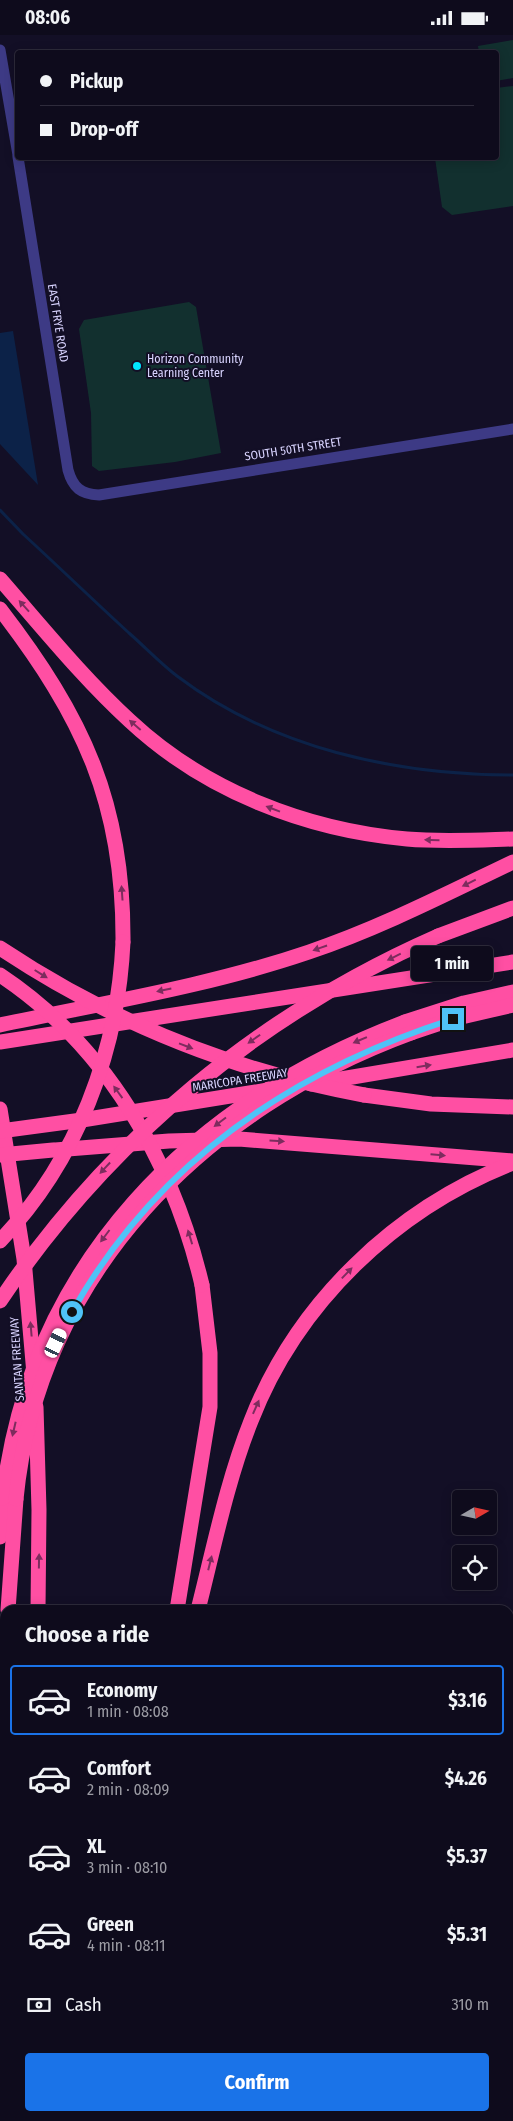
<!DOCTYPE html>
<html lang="en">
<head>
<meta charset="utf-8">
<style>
	body { margin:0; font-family:"Fira Sans Condensed",sans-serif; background:#171425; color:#f1f3f6; height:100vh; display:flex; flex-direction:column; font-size:19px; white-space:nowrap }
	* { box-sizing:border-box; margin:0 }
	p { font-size:16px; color:#9b9ba3 }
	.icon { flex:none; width:28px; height:28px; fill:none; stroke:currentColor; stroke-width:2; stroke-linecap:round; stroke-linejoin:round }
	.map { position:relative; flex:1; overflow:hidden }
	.drawer { position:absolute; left:0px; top:1570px; width:514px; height:516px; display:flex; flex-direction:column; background:#0e0b1c; border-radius:15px 15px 0 0; box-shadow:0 2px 12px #0003,0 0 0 1px #2e2b3b }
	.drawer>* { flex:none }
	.banner { position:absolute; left:15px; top:15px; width:484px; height:110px; border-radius:5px; box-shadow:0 2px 12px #0003,0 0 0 1px #2e2b3b; display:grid; align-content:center; height:110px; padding:0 25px; background:#0e0b1c }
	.needle { width:32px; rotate:81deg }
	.tools { position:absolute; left:452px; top:1455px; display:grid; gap:10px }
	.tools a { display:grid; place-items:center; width:45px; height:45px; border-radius:5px; background:#0e0b1c; box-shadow:0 2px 12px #0003,0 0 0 1px #2e2b3b; font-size:25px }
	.end { position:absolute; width:22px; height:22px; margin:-11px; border:6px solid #4fc3f7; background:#111; box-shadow:0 0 0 2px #111 }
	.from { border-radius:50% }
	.bubble { position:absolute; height:35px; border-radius:5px; background:#0e0b1c; box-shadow:0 2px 12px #0003,0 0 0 1px #2e2b3b; font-size:16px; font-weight:700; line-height:35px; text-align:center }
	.car { position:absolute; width:15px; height:30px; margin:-15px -8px; border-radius:6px; box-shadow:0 0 4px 1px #0007; background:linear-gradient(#fff 24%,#345 0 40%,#fff 0 76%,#345 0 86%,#fff 0) }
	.banner b { display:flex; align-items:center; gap:18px; height:48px; font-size:19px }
	.banner b+b { border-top:1px solid #2e2b3b }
	.banner i { width:12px; height:12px; background:#f1f3f6 }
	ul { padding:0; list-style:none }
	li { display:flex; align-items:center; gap:15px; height:70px; margin:0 10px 8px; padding:0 15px; border:2px solid transparent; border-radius:5px }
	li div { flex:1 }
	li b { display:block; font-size:19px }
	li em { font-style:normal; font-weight:700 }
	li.active { border-color:#1a73e8 }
	li>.icon { width:45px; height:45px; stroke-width:1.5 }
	h2 { padding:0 25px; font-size:22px; line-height:60px }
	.pay { display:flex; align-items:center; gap:12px; height:55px; padding:0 25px; font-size:19px }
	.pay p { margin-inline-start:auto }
	.primary-button { display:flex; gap:10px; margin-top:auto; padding:10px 25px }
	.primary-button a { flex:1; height:58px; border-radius:5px; background:#1a73e8; color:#fff; font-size:20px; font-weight:700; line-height:58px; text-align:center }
	.status { display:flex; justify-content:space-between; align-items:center; height:35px; padding:0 25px; background:#0e0b1c; direction:ltr }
	.status svg { height:14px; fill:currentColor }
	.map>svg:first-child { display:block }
</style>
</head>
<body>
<div class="status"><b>08:06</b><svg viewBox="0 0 49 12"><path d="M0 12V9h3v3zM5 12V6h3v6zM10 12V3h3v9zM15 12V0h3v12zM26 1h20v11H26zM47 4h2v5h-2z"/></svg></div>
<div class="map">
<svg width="513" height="2086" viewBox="0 0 513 2086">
	<rect width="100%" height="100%" fill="#130f26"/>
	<g fill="#12302f">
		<polygon points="513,5 513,43 496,46 496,18 479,17 478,11"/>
		<polygon points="513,51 513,171 452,180 442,172 435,123 496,122 496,53"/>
		<polygon points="189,267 196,272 221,418 175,427 99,436 92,431 91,378 79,294 84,285"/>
	</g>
	<polygon fill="#0c2248" points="13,296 38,450 0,409 0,298"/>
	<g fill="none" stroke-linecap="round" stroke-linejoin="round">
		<g stroke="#0c2248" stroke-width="3">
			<path d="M0 475 23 499C59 532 93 565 129 598 145 612 160 628 177 641 272 713 395 740 513 740"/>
			<polyline points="132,2086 133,2081"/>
		</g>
		<g stroke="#3d3a85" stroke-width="11">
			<polyline points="0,15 18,120"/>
			<path d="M18 122 68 435C73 453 81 459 99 460L513 394"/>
			<polyline points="509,1661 513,1661"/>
			<polyline points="336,2081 337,2086"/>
		</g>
		<g stroke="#ff4fa3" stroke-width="15">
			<path d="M0 544C42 592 83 643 130 686 205 756 306 795 407 804 442 807 478 805 513 804"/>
			<path d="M0 574C83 682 124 768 123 907"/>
			<polyline points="438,901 513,873"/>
			<polyline points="405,987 464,968 513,957"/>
			<path d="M0 990C103 968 209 951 309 917 380 893 446 859 513 827"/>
			<polyline points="411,998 453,984 513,970"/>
			<polyline points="0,1007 513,927"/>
			<polyline points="311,1049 513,1015"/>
			<polyline points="364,1060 431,1069 513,1072"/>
			<polyline points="0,1074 24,1224 34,1339"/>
			<polyline points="82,1085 268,1055"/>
			<polyline points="55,1115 169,1106 239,1104 513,1126"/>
			<polyline points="36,1372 39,1475 38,1575"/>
			<polyline points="0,1502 3,1463"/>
			<polyline points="8,1575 16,1464"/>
			<polyline points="177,1575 210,1372 210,1318 202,1250"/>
			<path d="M198 1575C214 1512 227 1446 251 1386 297 1268 395 1174 513 1128"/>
			<polyline points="0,1712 5,1631"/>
			<polyline points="0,1969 5,1929"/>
			<polyline points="71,2086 72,2081"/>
		</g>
		<g stroke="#ff4fa3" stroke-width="15">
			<path d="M0 913C111 987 232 1036 364 1060"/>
			<path d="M0 940C107 1011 173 1127 202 1250"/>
			<polyline points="0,1096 82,1085"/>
			<polyline points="0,1120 53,1115"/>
			<path d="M0 1206C77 1126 118 1017 123 907"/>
			<path d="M0 1266C109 1104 260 979 438 901"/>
			<path d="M3 1463C30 1228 191 1068 405 987"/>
			<path d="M16 1464C38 1238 204 1074 411 998"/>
		</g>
	</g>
	<defs><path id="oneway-solid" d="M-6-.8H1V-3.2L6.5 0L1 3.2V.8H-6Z" transform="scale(1.25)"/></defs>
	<g fill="#7d2c5e">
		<use href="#oneway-solid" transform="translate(24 571) rotate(-132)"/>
		<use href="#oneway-solid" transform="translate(135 690) rotate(-139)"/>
		<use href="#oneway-solid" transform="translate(273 774) rotate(-159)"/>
		<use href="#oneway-solid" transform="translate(432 805) rotate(-179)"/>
		<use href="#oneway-solid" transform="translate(469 848) rotate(154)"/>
		<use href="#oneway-solid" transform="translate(122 858) rotate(-94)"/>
		<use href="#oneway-solid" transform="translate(320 913) rotate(161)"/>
		<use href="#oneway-solid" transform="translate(394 922) rotate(154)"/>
		<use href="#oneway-solid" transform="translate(41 939) rotate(32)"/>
		<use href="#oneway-solid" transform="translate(164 955) rotate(168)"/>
		<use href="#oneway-solid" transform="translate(254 1004) rotate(145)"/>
		<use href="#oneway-solid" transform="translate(360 1005) rotate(157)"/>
		<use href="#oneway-solid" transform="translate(186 1011) rotate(21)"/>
		<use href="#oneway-solid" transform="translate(424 1031) rotate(-9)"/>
		<use href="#oneway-solid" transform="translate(118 1057) rotate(-126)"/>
		<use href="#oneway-solid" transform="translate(220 1087) rotate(143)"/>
		<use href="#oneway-solid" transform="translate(277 1106) rotate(4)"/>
		<use href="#oneway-solid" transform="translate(438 1120) rotate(5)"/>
		<use href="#oneway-solid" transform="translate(105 1133) rotate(133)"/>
		<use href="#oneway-solid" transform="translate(105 1201) rotate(127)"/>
		<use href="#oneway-solid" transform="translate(190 1202) rotate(-107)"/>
		<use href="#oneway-solid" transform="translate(347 1238) rotate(-46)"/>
		<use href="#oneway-solid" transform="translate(31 1294) rotate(-95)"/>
		<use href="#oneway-solid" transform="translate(256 1372) rotate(-66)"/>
		<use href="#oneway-solid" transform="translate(14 1394) rotate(103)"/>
		<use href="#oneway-solid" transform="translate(39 1526) rotate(-89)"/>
		<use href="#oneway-solid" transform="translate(210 1528) rotate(-76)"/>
	</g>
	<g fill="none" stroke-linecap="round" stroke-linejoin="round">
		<path stroke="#4fc3f7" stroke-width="6" d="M72 1277C156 1128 291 1036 453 984"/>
	</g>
	<circle fill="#00e5ff" stroke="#130f26" stroke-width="2" cx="137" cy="331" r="5"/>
	<g text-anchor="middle" stroke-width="4" stroke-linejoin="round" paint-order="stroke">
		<g font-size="12" fill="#d9d4ff" stroke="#130f26">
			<text transform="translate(58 288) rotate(81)" y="4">EAST FRYE ROAD</text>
			<text transform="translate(293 414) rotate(-9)" y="4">SOUTH 50TH STREET</text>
			<text transform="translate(240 1045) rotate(-9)" y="4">MARICOPA FREEWAY</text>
			<text transform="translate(17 1324) rotate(-94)" y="4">SANTAN FREEWAY</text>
		</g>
		<g font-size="12" fill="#d9d4ff" stroke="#130f26" text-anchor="start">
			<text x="147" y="328">Horizon Community<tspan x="147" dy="14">Learning Center</tspan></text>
		</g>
	</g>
</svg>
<div class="tools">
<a><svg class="needle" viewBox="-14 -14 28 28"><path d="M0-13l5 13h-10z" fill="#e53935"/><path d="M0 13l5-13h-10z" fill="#9b9ba3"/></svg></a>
<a><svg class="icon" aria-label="locate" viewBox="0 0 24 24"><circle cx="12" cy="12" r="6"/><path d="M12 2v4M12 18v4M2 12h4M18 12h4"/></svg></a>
</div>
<i class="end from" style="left:72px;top:1277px"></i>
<i class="end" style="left:453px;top:984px"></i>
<div class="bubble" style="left:411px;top:911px;width:82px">1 min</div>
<i class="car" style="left:56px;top:1308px;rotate:25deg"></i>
<div class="banner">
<b><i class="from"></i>Pickup</b>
<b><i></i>Drop-off</b>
</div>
<section class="drawer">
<h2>Choose a ride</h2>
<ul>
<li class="active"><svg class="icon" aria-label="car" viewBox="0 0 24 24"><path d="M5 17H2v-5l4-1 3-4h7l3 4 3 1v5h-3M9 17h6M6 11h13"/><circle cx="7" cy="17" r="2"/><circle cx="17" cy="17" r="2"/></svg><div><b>Economy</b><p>1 min · 08:08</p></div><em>$3.16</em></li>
<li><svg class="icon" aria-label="car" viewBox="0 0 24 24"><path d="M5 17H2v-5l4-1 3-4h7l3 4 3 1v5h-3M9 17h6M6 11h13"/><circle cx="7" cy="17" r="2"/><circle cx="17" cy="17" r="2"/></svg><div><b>Comfort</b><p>2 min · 08:09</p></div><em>$4.26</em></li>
<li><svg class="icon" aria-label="car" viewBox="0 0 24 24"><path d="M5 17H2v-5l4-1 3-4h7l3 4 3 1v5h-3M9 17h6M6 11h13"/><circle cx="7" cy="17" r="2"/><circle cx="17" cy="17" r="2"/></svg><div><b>XL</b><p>3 min · 08:10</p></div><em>$5.37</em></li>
<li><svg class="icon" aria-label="car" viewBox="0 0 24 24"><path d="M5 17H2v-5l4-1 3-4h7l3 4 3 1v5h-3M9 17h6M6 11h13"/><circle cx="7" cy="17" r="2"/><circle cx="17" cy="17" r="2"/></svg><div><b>Green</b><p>4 min · 08:11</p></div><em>$5.31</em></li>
</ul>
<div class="pay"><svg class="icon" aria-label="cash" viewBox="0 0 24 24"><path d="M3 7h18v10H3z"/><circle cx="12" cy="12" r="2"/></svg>Cash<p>310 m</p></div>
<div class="primary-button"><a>Confirm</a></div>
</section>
</div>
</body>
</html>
